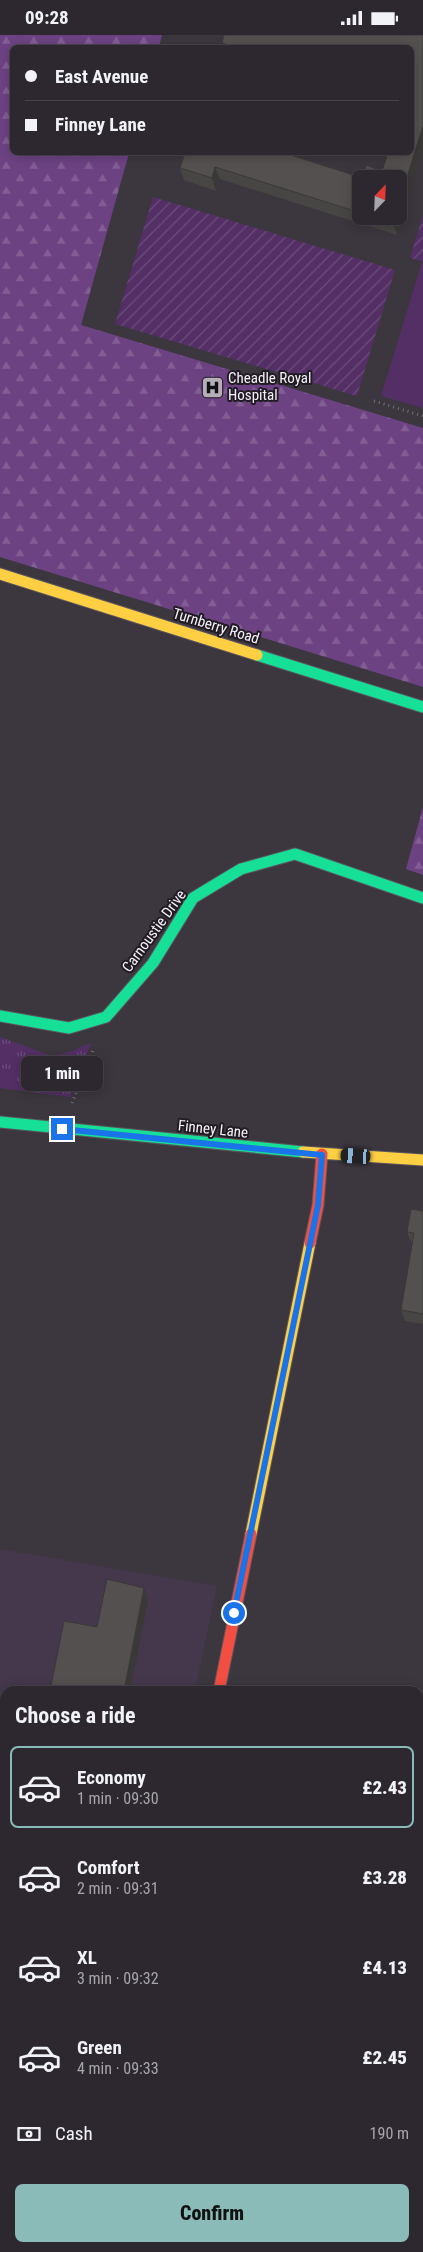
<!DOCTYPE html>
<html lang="en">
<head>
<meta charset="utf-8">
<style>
	body { margin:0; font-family:"Roboto Condensed",sans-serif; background:#39343b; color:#f1f3f6; height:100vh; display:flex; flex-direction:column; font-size:19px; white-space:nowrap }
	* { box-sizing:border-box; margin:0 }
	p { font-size:16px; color:#a7a6aa }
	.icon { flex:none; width:28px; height:28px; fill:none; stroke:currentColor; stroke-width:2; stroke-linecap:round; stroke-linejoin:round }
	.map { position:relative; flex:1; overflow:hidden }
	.details { position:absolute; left:0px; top:1651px; width:424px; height:566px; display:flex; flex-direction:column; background:#2d282f; border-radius:15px 15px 0 0; box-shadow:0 2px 12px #0003,0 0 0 1px #48444b }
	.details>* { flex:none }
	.hud { position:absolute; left:10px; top:10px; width:404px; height:110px; border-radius:8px; box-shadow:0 2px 12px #0003,0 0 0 1px #48444b; display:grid; align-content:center; height:110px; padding:0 15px; background:#2d282f }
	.needle { width:32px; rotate:23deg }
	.controls { position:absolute; left:352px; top:135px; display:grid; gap:10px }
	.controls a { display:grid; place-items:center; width:55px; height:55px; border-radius:8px; background:#2d282f; box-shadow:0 2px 12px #0003,0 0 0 1px #48444b; font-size:25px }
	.end { position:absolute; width:22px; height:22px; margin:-11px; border:6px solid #1a73e8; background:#fff; box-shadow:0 0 0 2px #fff }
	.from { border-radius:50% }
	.bubble { position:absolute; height:35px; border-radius:8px; background:#2d282f; box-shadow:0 2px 12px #0003,0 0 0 1px #48444b; font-size:16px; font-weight:800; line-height:35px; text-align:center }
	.car { position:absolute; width:15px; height:30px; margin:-15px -8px; border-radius:6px; box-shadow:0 0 4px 1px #0007; background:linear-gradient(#222 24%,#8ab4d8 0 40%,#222 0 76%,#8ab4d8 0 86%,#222 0) }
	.hud b { display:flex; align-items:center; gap:18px; height:48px; font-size:19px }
	.hud b+b { border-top:1px solid #48444b }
	.hud i { width:12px; height:12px; background:#f1f3f6 }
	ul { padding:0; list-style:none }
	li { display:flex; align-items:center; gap:15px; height:82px; margin:0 10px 8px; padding:0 5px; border:2px solid transparent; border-radius:8px }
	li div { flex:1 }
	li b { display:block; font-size:19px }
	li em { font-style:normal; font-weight:800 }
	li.selected { border-color:#8bbbb9 }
	li>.icon { width:45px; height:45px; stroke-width:1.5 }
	h2 { padding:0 15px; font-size:22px; line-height:60px }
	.pay { display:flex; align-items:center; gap:12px; height:55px; padding:0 15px; font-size:19px }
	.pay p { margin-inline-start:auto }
	.cta { display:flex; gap:10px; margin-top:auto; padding:10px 15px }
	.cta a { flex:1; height:58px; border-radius:8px; background:#8bbbb9; color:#111; font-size:20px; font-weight:800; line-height:58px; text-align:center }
	.status { display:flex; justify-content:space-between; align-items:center; height:35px; padding:0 25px; background:#2d282f; direction:ltr }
	.status svg { height:14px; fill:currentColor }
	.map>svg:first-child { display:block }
</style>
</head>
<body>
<div class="status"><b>09:28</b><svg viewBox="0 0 49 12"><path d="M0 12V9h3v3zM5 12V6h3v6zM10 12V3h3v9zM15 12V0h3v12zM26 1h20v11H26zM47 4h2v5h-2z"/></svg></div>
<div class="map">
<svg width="423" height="2217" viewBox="0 0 423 2217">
	<defs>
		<pattern id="grass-tufts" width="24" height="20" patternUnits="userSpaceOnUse" patternTransform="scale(1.25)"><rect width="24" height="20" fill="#532f65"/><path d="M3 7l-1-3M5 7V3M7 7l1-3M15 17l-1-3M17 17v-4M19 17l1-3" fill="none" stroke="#6c4d7c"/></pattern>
		<pattern id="forest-firs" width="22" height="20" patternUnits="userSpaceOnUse" patternTransform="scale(1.25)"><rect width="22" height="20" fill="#6d4283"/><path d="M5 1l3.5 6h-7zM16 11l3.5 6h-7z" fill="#835e95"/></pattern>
		<pattern id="garden-furrows" width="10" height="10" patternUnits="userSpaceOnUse" patternTransform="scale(1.25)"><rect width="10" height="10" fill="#532f65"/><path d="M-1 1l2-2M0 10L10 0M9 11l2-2" fill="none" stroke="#6c4d7c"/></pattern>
	</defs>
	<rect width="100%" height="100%" fill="#3c363f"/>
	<polygon fill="#45374c" points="0,1514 217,1551 195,1656 5,1656 5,2015 0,2014"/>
	<polygon fill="url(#grass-tufts)" points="0,1002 52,1021 69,1017 91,1008 70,1062 0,1053"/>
	<g fill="url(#forest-firs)">
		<polygon points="0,0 162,0 159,12 12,12 12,118 129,118 81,290 423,393 423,652 0,522"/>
		<polygon points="423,772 423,840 406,834"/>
	</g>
	<g fill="#532f65">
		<polygon points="422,227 423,228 423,373 381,361"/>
		<polygon points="0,2014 5,2015 5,2212 83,2213 82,2217 0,2217"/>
	</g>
	<g fill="url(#garden-furrows)">
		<polygon points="153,162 395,235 357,361 115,289"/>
		<polygon points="423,180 423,227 410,223"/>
	</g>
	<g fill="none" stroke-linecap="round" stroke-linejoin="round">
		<defs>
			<polyline id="street" points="114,2212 134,2217"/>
			<g id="fast">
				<polyline points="257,620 423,672"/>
				<polyline points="0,981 69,993 106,982 153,928 193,863 241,834 295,819 423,863"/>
				<polyline points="0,1087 303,1117"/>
			</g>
			<g id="slow">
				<polyline points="0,539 257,620"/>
				<polyline points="303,1117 423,1125"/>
				<polyline points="251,1499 310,1208"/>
			</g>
			<g id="jam">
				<polyline points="310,1208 318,1170 322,1119"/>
				<polyline points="219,1656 251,1499"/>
			</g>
		</defs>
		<use href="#street" stroke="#5a555d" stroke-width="23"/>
		<use href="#fast" stroke="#5a555d" stroke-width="13"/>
		<use href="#slow" stroke="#5a555d" stroke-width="13"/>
		<use href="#jam" stroke="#5a555d" stroke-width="13"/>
		<g stroke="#757177" stroke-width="3" stroke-dasharray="1 4" stroke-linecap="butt">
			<polyline points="374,366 423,381"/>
			<polyline points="72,1068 94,1013"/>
			<polyline points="0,2040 5,2041"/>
			<polyline points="55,2217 57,2212"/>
		</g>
		<use href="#street" stroke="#736e76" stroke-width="21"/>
		<use href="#fast" stroke="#16e098" stroke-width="11"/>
		<use href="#slow" stroke="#ffcf43" stroke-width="11"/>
		<use href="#jam" stroke="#f24e42" stroke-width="11"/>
	</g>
	<g fill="#484545" fill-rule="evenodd">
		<path d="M224 0H423V118L397 200 220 144 216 156 184 145 180 133 183 122 169 118H287H286L363 143 366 130 382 136 388 118H411V12H223L222 8ZM361 144H399V181H361Z"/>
		<polygon points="423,1176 423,1289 405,1286 401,1275 413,1207 411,1207 407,1197"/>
	</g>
	<g fill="#3b3838">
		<polygon points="423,91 423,118 397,200 393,188 395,181 399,181 399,168"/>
		<polygon points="215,132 220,144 216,156 212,143"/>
		<polygon points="144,1553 148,1565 130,1656 124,1656"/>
		<polygon points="5,1693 5,1723 0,1749 0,1719"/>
	</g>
	<g fill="#545050" stroke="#3b3838">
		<polygon points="224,0 423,0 423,91 399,168 399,144 361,144 361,178 215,132 212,143 180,133 185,118 284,118 363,143 366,130 382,136 388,118 411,118 411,12 236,12 222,8"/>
		<polygon points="372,181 395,181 393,188"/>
		<polygon points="411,1174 423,1176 423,1279 401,1275 414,1198 407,1197"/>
		<polygon points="107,1544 144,1553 124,1656 50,1656 64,1586 97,1592"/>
		<polygon points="0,1692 5,1693 0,1719"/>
		<polygon points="5,1888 5,1899 3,1899"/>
	</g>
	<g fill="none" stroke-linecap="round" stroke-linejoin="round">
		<polyline stroke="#1a73e8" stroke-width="6" points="62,1094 322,1120 318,1170 234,1578"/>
	</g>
	<defs>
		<symbol id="hospital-square" viewBox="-11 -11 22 22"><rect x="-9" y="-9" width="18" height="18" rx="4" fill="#b6afb9" stroke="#211c24"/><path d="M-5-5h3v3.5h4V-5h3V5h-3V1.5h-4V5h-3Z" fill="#111"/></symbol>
	</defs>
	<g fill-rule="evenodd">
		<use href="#hospital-square" x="200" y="340" width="25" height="25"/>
	</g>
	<g text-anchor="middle" stroke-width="4" stroke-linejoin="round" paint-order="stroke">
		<g font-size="15" fill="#f7f0fb" stroke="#211c24" text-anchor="start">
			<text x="228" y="348">Cheadle Royal<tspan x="228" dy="17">Hospital</tspan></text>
		</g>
		<g font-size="15" fill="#f7f0fb" stroke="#211c24">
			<text transform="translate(216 591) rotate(17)" y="5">Turnberry Road</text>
			<text transform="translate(154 896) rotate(-54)" y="5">Carnoustie Drive</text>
			<text transform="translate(213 1094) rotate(6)" y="5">Finney Lane</text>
		</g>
	</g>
</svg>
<div class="controls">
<a><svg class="needle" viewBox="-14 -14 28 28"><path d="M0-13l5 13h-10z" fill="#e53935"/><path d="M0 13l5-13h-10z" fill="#a7a6aa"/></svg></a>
</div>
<i class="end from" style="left:234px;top:1578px"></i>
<i class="end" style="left:62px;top:1094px"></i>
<div class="bubble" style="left:21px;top:1021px;width:82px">1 min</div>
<i class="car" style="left:356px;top:1121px;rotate:273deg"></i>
<div class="hud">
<b><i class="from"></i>East Avenue</b>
<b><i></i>Finney Lane</b>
</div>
<section class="details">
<h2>Choose a ride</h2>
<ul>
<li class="selected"><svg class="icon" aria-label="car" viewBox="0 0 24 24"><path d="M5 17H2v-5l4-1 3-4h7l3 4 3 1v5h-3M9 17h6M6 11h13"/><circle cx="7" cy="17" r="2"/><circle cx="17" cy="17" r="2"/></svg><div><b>Economy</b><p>1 min · 09:30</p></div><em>£2.43</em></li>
<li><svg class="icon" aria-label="car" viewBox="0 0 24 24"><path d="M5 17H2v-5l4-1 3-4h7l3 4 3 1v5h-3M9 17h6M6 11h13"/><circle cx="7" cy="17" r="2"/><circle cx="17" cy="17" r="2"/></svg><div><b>Comfort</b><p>2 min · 09:31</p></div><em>£3.28</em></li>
<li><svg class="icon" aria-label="car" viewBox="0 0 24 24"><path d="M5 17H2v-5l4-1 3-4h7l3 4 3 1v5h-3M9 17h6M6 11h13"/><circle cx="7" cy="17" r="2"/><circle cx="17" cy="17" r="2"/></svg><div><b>XL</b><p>3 min · 09:32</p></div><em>£4.13</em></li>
<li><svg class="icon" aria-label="car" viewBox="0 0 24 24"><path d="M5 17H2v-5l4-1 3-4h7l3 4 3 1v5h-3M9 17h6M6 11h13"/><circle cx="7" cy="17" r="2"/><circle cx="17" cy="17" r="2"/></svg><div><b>Green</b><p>4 min · 09:33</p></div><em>£2.45</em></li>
</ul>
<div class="pay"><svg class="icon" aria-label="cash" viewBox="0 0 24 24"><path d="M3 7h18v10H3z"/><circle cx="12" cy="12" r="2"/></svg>Cash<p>190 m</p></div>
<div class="cta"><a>Confirm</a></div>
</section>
</div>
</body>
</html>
